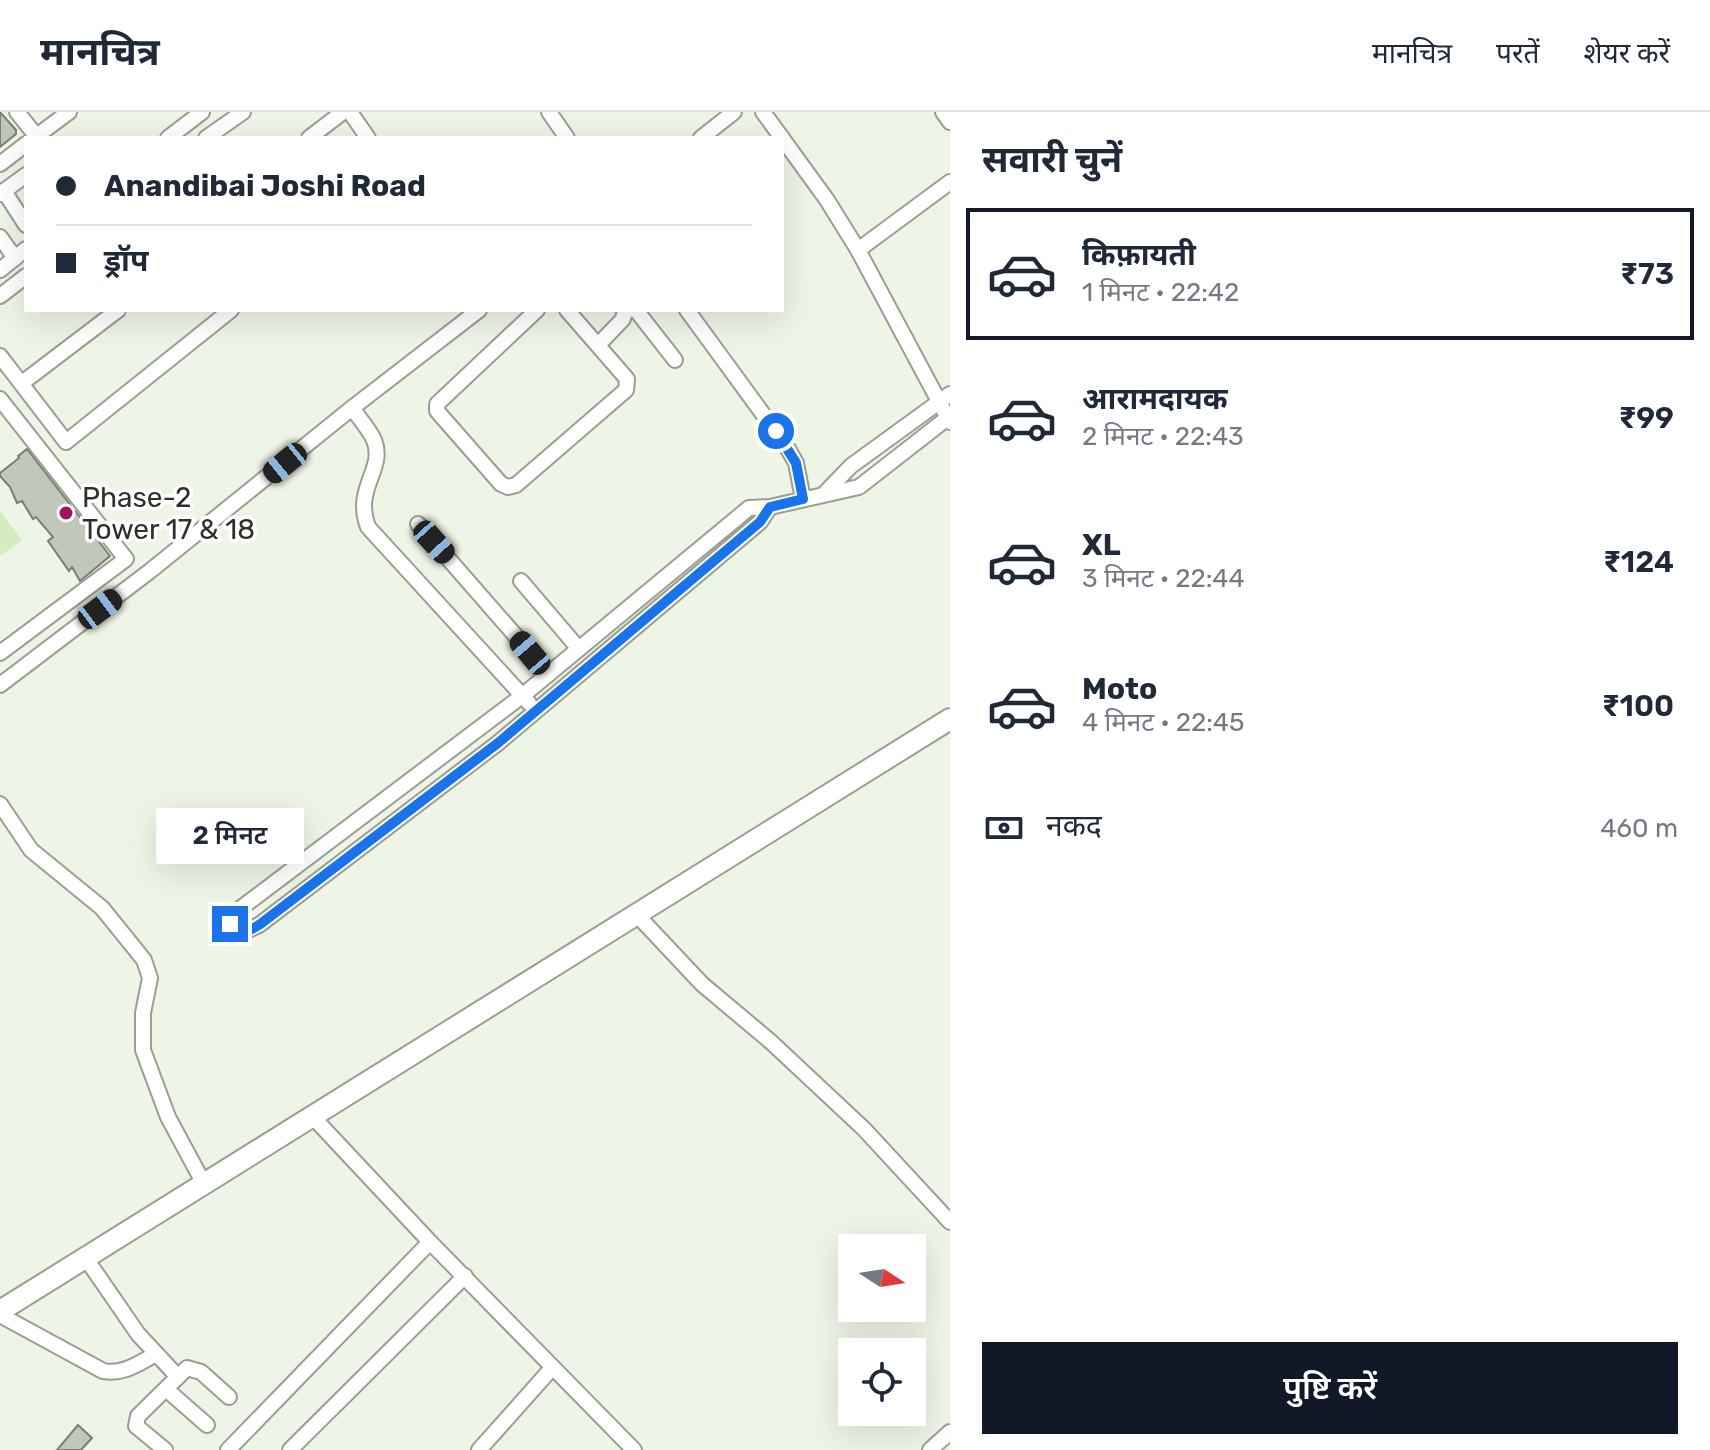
<!DOCTYPE html>
<html lang="hi">
<head>
<meta charset="utf-8">
<style>
	body { margin:0; font-family:Rubik,"Noto Sans Devanagari",sans-serif; background:#f2f2f3; color:#1f2937; height:100vh; display:flex; flex-direction:column; font-size:30px; white-space:nowrap }
	* { box-sizing:border-box; margin:0 }
	p { font-size:26px; color:#747a83 }
	.icon { flex:none; width:44px; height:44px; fill:none; stroke:currentColor; stroke-width:2; stroke-linecap:round; stroke-linejoin:round }
	.map { position:relative; flex:1; overflow:hidden }
	.side { display:flex; flex-direction:column; background:#fff; width:760px }
	.side>* { flex:none }
	.banner { position:absolute; left:24px; top:24px; width:760px; height:176px; border-radius:0px; box-shadow:0 8px 32px #0002; display:grid; align-content:center; height:176px; padding:0 32px; background:#fff }
	.needle { width:52px; rotate:102deg }
	.fabs { position:absolute; left:838px; top:1122px; display:grid; gap:16px }
	.fabs a { display:grid; place-items:center; width:88px; height:88px; border-radius:0px; background:#fff; box-shadow:0 8px 32px #0002; font-size:40px }
	.end { position:absolute; width:36px; height:36px; margin:-18px; border:10px solid #1a73e8; background:#fff; box-shadow:0 0 0 4px #fff }
	.from { border-radius:50% }
	.bubble { position:absolute; height:56px; border-radius:0px; background:#fff; box-shadow:0 8px 32px #0002; font-size:26px; font-weight:600; line-height:56px; text-align:center }
	.car { position:absolute; width:24px; height:48px; margin:-24px -12px; border-radius:10px; box-shadow:0 0 6px 2px #0007; background:linear-gradient(#222 24%,#8ab4d8 0 40%,#222 0 76%,#8ab4d8 0 86%,#222 0) }
	.banner b { display:flex; align-items:center; gap:28px; height:76px; font-size:30px }
	.banner b+b { border-top:2px solid #e0e1e3 }
	.banner i { width:20px; height:20px; background:#1f2937 }
	ul { padding:0; list-style:none }
	li { display:flex; align-items:center; gap:24px; height:132px; margin:0 16px 12px; padding:0 16px; border:4px solid transparent; border-radius:0px }
	li div { flex:1 }
	li b { display:block; font-size:30px }
	li em { font-style:normal; font-weight:600 }
	li.selected { border-color:#111827 }
	li>.icon { width:72px; height:72px; stroke-width:1.5 }
	h2 { padding:0 32px; font-size:36px; line-height:96px }
	.pay { display:flex; align-items:center; gap:20px; height:88px; padding:0 32px; font-size:30px }
	.pay p { margin-inline-start:auto }
	.primary-button { display:flex; gap:16px; margin-top:auto; padding:16px 32px }
	.primary-button a { flex:1; height:92px; border-radius:0px; background:#111827; color:#fff; font-size:32px; font-weight:600; line-height:92px; text-align:center }
	header { display:flex; align-items:center; gap:48px; box-sizing:border-box; height:112px; padding:0 40px; background:#fff; border-bottom:2px solid #e0e1e3 }
	header strong { font-size:38px }
	nav { display:flex; gap:44px; margin-inline-start:auto; font-size:28px }
	main { display:flex; flex:1; min-height:0 }
	.map>svg:first-child { display:block }
</style>
</head>
<body>
<header>
<strong>मानचित्र</strong>
<nav><a>मानचित्र</a><a>परतें</a><a>शेयर करें</a></nav>
</header>
<main>
<div class="map">
<svg width="950" height="1338" viewBox="0 0 950 1338">
	<rect width="100%" height="100%" fill="#eef5e6"/>
	<polygon fill="#d6ebbf" points="0,399 22,428 0,444"/>
	<g fill="#c1c8ba" stroke="#797f72" stroke-width="2">
		<polygon points="0,0 16,18 16,22 0,35"/>
		<polygon points="27,337 110,444 80,469 72,455 69,459 48,429 53,425 36,405 33,407 22,389 17,391 10,375 0,364 0,361 19,346 18,344"/>
		<polygon points="78,1313 92,1326 81,1338 57,1338"/>
	</g>
	<g fill="none" stroke-linecap="round" stroke-linejoin="round">
		<defs>
			<g id="street">
				<polyline points="17,0 38,26"/>
				<polyline points="350,0 368,26"/>
				<polyline points="549,0 567,26"/>
				<polyline points="763,0 782,26"/>
				<polyline points="943,0 950,10"/>
				<polyline points="34,26 69,0"/>
				<polyline points="168,26 202,0"/>
				<polyline points="206,26 243,0"/>
				<polyline points="309,26 343,0"/>
				<polyline points="701,26 734,0"/>
				<polyline points="782,26 827,88 858,138 950,310"/>
				<polyline points="0,52 26,32"/>
				<polyline points="4,79 26,113"/>
				<polyline points="0,82 26,63"/>
				<polyline points="0,125 15,146"/>
				<polyline points="858,138 950,70"/>
				<polyline points="0,158 26,137"/>
				<polyline points="0,184 26,164"/>
				<polyline points="537,198 437,292 437,299 501,372 508,375 516,373 626,278 627,267 567,198"/>
				<polyline points="636,198 675,248"/>
				<polyline points="687,198 787,335 796,351 803,387"/>
				<polyline points="599,232 623,207 624,202 628,198"/>
				<polyline points="0,244 66,330 231,198"/>
				<polyline points="22,271 118,198"/>
				<polyline points="0,287 126,447 0,541"/>
				<path d="M352 296C359 306 369 317 374 328 386 357 353 376 368 415L529 591"/>
				<polyline points="824,382 851,354 950,282"/>
				<polyline points="770,395 760,410 498,631 259,813 242,821 233,817 230,806 237,799 522,584 749,396 770,395 859,375 950,304"/>
				<polyline points="418,412 549,562"/>
				<polyline points="521,469 579,537"/>
				<polyline points="0,573 150,459 352,296 479,198"/>
				<polyline points="0,692 31,738 102,796 144,848 150,866 143,901 143,938 168,1005 204,1072"/>
				<polyline points="638,804 702,872 771,930 864,1017 950,1110"/>
				<polyline points="312,1004 430,1130 634,1338"/>
				<polyline points="85,1145 138,1222 178,1265"/>
				<path d="M0 1203 103 1259C123 1263 139 1251 156 1242"/>
				<polyline points="166,1277 207,1313"/>
				<polyline points="165,1338 136,1314 138,1304 187,1256 201,1260 229,1285"/>
				<polyline points="228,1338 430,1130"/>
				<polyline points="290,1338 465,1164"/>
				<polyline points="479,1338 552,1256"/>
				<polyline points="930,1338 950,1320"/>
			</g>
			<polyline id="secondary" points="0,1199 950,607"/>
		</defs>
		<use href="#street" stroke="#99a092" stroke-width="18"/>
		<use href="#secondary" stroke="#99a092" stroke-width="24"/>
		<use href="#street" stroke="#fff" stroke-width="14"/>
		<use href="#secondary" stroke="#fff" stroke-width="20"/>
	</g>
	<g fill="none" stroke-linecap="round" stroke-linejoin="round">
		<polyline stroke="#1a73e8" stroke-width="10" points="230,812 237,820 250,818 259,813 498,631 760,410 770,395 803,387 796,351 776,319"/>
	</g>
	<circle fill="#a1135b" stroke="#fff" stroke-width="3" cx="66" cy="401" r="8"/>
	<g text-anchor="middle" stroke-width="7" stroke-linejoin="round" paint-order="stroke">
		<g font-size="28" fill="#2e312b" stroke="#fff" text-anchor="start">
			<text x="82" y="395">Phase-2<tspan x="82" dy="32">Tower 17 &amp; 18</tspan></text>
		</g>
	</g>
</svg>
<div class="fabs">
<a><svg class="needle" viewBox="-14 -14 28 28"><path d="M0-13l5 13h-10z" fill="#e53935"/><path d="M0 13l5-13h-10z" fill="#747a83"/></svg></a>
<a><svg class="icon" aria-label="locate" viewBox="0 0 24 24"><circle cx="12" cy="12" r="6"/><path d="M12 2v4M12 18v4M2 12h4M18 12h4"/></svg></a>
</div>
<i class="end from" style="left:776px;top:319px"></i>
<i class="end" style="left:230px;top:812px"></i>
<div class="bubble" style="left:156px;top:696px;width:148px">2 मिनट</div>
<i class="car" style="left:285px;top:351px;rotate:231deg"></i>
<i class="car" style="left:434px;top:430px;rotate:138deg"></i>
<i class="car" style="left:100px;top:497px;rotate:53deg"></i>
<i class="car" style="left:530px;top:541px;rotate:320deg"></i>
<div class="banner">
<b><i class="from"></i>Anandibai Joshi Road</b>
<b><i></i>ड्रॉप</b>
</div>
</div>
<section class="side">
<h2>सवारी चुनें</h2>
<ul>
<li class="selected"><svg class="icon" aria-label="car" viewBox="0 0 24 24"><path d="M5 17H2v-5l4-1 3-4h7l3 4 3 1v5h-3M9 17h6M6 11h13"/><circle cx="7" cy="17" r="2"/><circle cx="17" cy="17" r="2"/></svg><div><b>किफ़ायती</b><p>1 मिनट · 22:42</p></div><em>₹73</em></li>
<li><svg class="icon" aria-label="car" viewBox="0 0 24 24"><path d="M5 17H2v-5l4-1 3-4h7l3 4 3 1v5h-3M9 17h6M6 11h13"/><circle cx="7" cy="17" r="2"/><circle cx="17" cy="17" r="2"/></svg><div><b>आरामदायक</b><p>2 मिनट · 22:43</p></div><em>₹99</em></li>
<li><svg class="icon" aria-label="car" viewBox="0 0 24 24"><path d="M5 17H2v-5l4-1 3-4h7l3 4 3 1v5h-3M9 17h6M6 11h13"/><circle cx="7" cy="17" r="2"/><circle cx="17" cy="17" r="2"/></svg><div><b>XL</b><p>3 मिनट · 22:44</p></div><em>₹124</em></li>
<li><svg class="icon" aria-label="car" viewBox="0 0 24 24"><path d="M5 17H2v-5l4-1 3-4h7l3 4 3 1v5h-3M9 17h6M6 11h13"/><circle cx="7" cy="17" r="2"/><circle cx="17" cy="17" r="2"/></svg><div><b>Moto</b><p>4 मिनट · 22:45</p></div><em>₹100</em></li>
</ul>
<div class="pay"><svg class="icon" aria-label="cash" viewBox="0 0 24 24"><path d="M3 7h18v10H3z"/><circle cx="12" cy="12" r="2"/></svg>नकद<p>460 m</p></div>
<div class="primary-button"><a>पुष्टि करें</a></div>
</section>
</main>
</body>
</html>
